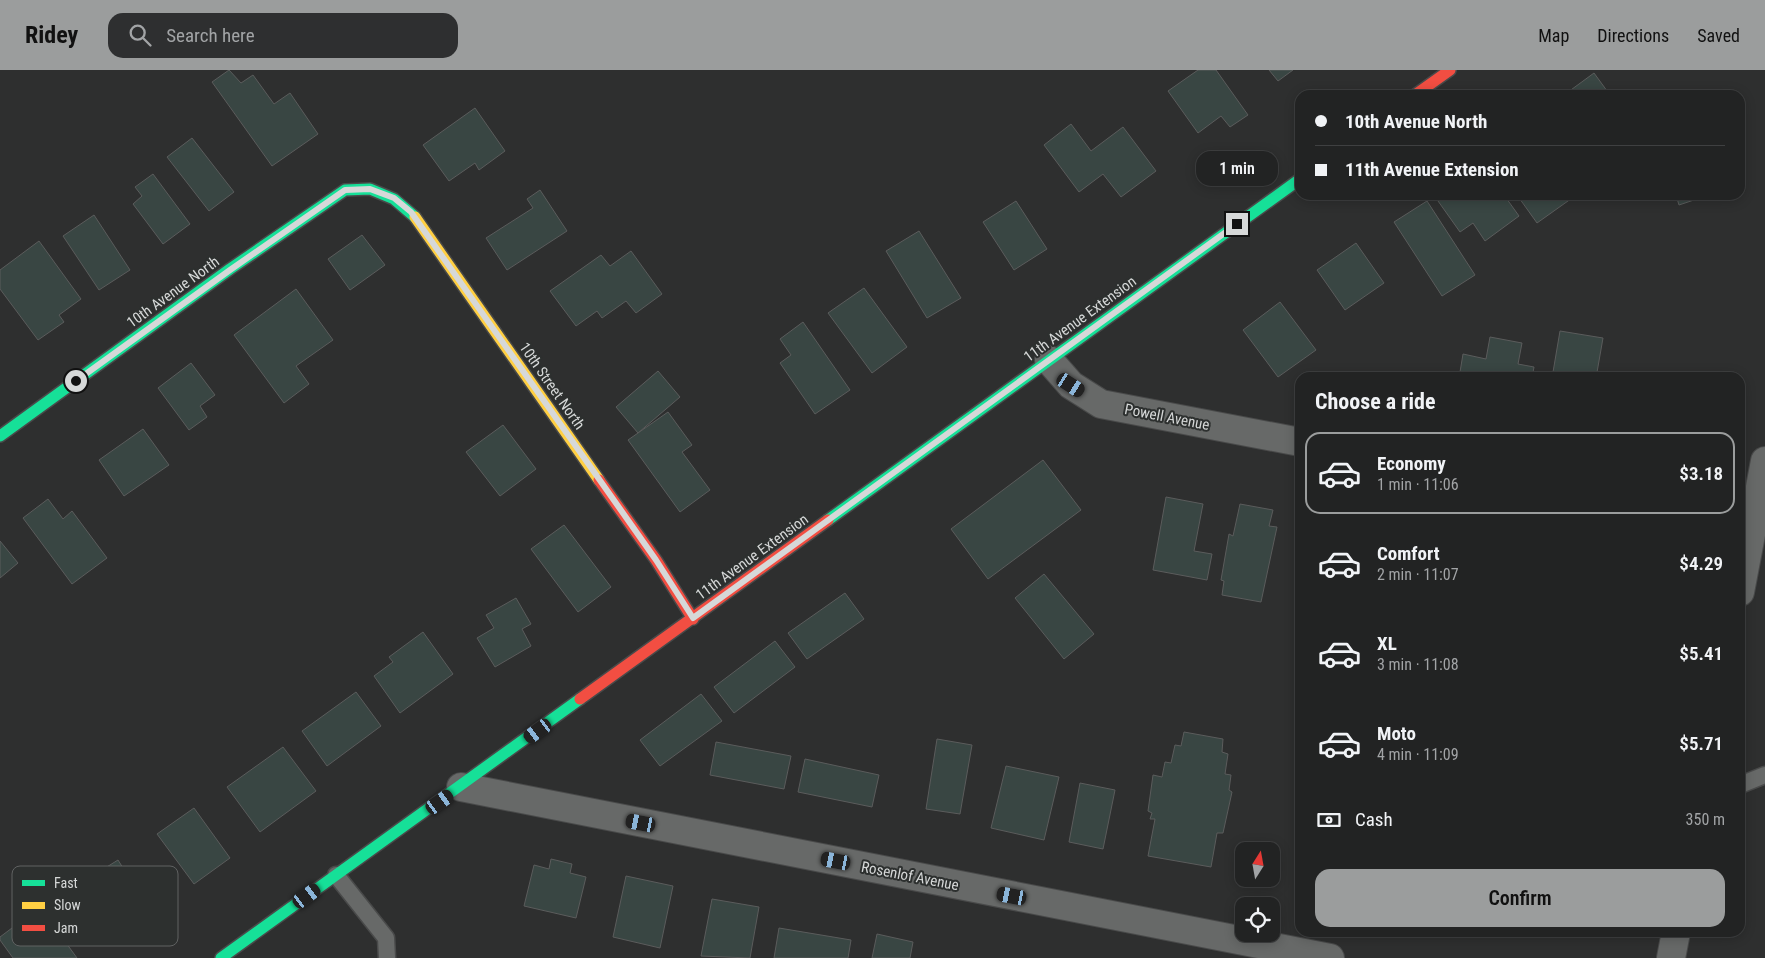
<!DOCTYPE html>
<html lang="en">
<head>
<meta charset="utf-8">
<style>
	body { margin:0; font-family:"Roboto Condensed",sans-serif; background:#2e2f30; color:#f1f3f6; height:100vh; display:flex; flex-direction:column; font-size:19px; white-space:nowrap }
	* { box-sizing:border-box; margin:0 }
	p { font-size:16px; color:#a2a4a6 }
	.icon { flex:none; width:28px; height:28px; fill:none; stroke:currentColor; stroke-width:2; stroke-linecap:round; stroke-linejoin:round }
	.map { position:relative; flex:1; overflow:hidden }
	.drawer { position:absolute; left:1295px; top:302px; width:450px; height:565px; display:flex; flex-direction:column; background:#222323; border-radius:15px; box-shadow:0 2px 12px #0003,0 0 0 1px #3f4041 }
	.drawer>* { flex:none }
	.guide { position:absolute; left:1295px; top:20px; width:450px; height:110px; border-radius:15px; box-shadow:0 2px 12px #0003,0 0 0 1px #3f4041; display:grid; align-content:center; height:110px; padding:0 20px; background:#222323 }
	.needle { width:32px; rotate:11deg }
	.buttons { position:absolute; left:1235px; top:772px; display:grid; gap:10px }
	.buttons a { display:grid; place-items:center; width:45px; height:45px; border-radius:10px; background:#222323; box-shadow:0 2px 12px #0003,0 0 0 1px #3f4041; font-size:25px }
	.end { position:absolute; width:22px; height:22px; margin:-11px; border:6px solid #d6d8d8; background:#111; box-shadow:0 0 0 2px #111 }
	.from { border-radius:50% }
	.bubble { position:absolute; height:35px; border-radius:15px; background:#222323; box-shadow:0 2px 12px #0003,0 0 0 1px #3f4041; font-size:16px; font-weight:600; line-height:35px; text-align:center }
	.car { position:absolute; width:15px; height:30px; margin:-15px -8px; border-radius:6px; box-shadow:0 0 4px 1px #0007; background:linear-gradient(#222 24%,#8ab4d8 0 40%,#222 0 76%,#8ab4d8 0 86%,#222 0) }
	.guide b { display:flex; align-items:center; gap:18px; height:48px; font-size:19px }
	.guide b+b { border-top:1px solid #3f4041 }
	.guide i { width:12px; height:12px; background:#f1f3f6 }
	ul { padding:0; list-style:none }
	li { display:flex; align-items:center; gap:15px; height:82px; margin:0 10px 8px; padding:0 10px; border:2px solid transparent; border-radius:15px }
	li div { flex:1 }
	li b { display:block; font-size:19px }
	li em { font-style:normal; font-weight:600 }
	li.active { border-color:#9b9d9d }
	li>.icon { width:45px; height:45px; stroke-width:1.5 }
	h2 { padding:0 20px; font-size:22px; line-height:60px }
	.pay { display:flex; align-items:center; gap:12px; height:55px; padding:0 20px; font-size:19px }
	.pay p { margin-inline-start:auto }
	.cta { display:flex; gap:10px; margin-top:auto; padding:10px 20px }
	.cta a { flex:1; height:58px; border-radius:15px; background:#9b9d9d; color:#111; font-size:20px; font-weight:600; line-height:58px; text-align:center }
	header { display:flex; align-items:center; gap:30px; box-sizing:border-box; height:70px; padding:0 25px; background:#9b9d9d; color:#111 }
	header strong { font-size:24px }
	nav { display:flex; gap:28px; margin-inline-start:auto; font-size:18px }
	.search { width:350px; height:45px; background:#2e2f30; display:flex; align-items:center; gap:12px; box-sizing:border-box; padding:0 18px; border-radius:15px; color:#a2a4a6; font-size:19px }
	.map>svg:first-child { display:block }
</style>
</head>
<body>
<header>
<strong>Ridey</strong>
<div class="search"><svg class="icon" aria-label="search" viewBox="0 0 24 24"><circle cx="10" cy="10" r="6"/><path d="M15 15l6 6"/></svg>Search here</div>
<nav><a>Map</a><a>Directions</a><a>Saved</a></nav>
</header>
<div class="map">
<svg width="1765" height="888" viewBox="0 0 1765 888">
	<rect width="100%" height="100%" fill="#2e2f2f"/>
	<g fill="#394643" stroke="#5b5c5c">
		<polygon points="229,0 241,13 253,5 274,34 290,23 318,64 272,96 212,12"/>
		<polygon points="1198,0 1216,0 1248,45 1230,57 1221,46 1198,63 1168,21"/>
		<polygon points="1269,0 1293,0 1278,11"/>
		<polygon points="1594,3 1610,25 1564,25"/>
		<polygon points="475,38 505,81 479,100 475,93 449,111 423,75"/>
		<polygon points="1071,54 1091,81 1123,57 1156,101 1121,127 1103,104 1079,122 1044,75"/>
		<polygon points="192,68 234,122 209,141 167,87"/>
		<polygon points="153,104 190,154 163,174 133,134 142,126 135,117"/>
		<polygon points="540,120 567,161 507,200 486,168 533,138 527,129"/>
		<polygon points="1447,125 1504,125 1519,146 1485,171 1473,153 1460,162 1438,131"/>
		<polygon points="1517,125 1574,125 1575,126 1537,153"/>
		<polygon points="1676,125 1709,125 1679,135"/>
		<polygon points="1016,131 1047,179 1014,200 983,152"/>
		<polygon points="1427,131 1475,205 1442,226 1394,152"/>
		<polygon points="94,145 130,200 99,220 63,166"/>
		<polygon points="919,161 961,228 927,248 886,181"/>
		<polygon points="362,165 385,195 350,220 328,189"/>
		<polygon points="39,171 81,229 59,245 64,252 38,270 0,219 0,200"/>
		<polygon points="1356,173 1384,213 1345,240 1317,200"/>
		<polygon points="631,181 662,224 636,243 626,231 602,248 597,241 576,256 550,221 601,185 610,196"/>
		<polygon points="864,218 907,277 872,303 828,243"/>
		<polygon points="296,219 333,270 296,296 309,314 284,333 234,265"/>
		<polygon points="1280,232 1316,280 1278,307 1243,260"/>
		<polygon points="803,252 850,320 815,344 780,293 791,285 780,269"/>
		<polygon points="1560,261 1603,268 1596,308 1552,308"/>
		<polygon points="1490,267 1522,273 1518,294 1534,297 1532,308 1459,308 1463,284 1486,289"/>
		<polygon points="191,293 215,325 200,336 207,347 189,360 158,318"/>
		<polygon points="658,301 680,327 638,363 616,337"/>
		<polygon points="668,342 692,375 682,382 710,420 680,442 628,370"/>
		<polygon points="503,355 536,399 500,426 466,382"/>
		<polygon points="143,359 169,395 124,426 99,390"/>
		<polygon points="1043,390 1081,440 988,509 951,459"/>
		<polygon points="1166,427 1203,434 1194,481 1212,484 1207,510 1153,500"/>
		<polygon points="48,429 63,449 72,441 107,488 72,514 23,448"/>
		<polygon points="1240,434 1273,440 1269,456 1277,457 1261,532 1222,525 1224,511 1221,510 1229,464 1233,466"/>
		<polygon points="564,455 611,517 578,542 531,479"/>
		<polygon points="0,471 18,493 0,508"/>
		<polygon points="1044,504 1094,564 1064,589 1015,528"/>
		<polygon points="845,523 864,549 807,589 788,563"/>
		<polygon points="516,528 531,554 522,559 531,576 495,597 477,568 494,558 486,545"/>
		<polygon points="423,562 453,604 400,643 374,606 393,592 389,587"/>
		<polygon points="775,571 795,597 734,643 714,617"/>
		<polygon points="356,622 381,656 327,696 302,661"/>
		<polygon points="701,624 722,651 660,696 640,670"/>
		<polygon points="1184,662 1223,669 1222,682 1228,684 1225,704 1231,705 1229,720 1232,722 1223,763 1217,763 1211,797 1148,786 1155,749 1150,749 1152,743 1148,741 1153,705 1162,707 1165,692 1171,693 1175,675 1181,676"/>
		<polygon points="937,669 972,675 960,744 926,739"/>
		<polygon points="716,672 791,686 784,719 710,705"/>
		<polygon points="283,677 316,721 260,762 227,717"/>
		<polygon points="805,689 879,705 872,737 798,722"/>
		<polygon points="1006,696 1059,707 1044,770 991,758"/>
		<polygon points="1080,713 1115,720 1103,779 1069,772"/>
		<polygon points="194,738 230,788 194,814 157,764"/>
		<polygon points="551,789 572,794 570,803 586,807 576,848 524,836 534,795 549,799"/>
		<polygon points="118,790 156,851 120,874 81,813"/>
		<polygon points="626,806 673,816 660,878 613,867"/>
		<polygon points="712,829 759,837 750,888 701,886"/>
		<polygon points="40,837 77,888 13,888 0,870 0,867"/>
		<polygon points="779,858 851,870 848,888 774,888"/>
		<polygon points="1562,862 1587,862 1586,867"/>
		<polygon points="877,864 913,872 910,888 872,888"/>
	</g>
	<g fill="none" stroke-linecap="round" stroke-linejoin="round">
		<defs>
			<g id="lane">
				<polyline points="1740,715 1765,705"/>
				<polyline points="336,805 386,868 387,888"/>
			</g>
			<g id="street">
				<polyline points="1049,290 1071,315 1101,334 1300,372"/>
				<polyline points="1740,522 1765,391"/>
				<polyline points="461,717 1330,888"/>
				<polyline points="1671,888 1676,862"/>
			</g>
			<g id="fast">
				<polyline points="0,366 230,199 345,120 370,119 394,129 415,147"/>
				<polyline points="828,450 1300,109"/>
				<polyline points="221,888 580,629"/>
			</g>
			<polyline id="slow" points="415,147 599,410"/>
			<g id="jam">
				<polyline points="1415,25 1450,0"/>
				<polyline points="599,410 656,490 693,549"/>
				<polyline points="580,629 828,450"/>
			</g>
		</defs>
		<use href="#lane" stroke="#494a4a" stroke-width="19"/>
		<use href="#street" stroke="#494a4a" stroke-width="30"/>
		<use href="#fast" stroke="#494a4a" stroke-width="14"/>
		<use href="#slow" stroke="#494a4a" stroke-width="14"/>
		<use href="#jam" stroke="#494a4a" stroke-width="14"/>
		<use href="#lane" stroke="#676968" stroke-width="16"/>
		<use href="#street" stroke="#676968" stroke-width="28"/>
		<use href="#fast" stroke="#16e098" stroke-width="11"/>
		<use href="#slow" stroke="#ffcf43" stroke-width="11"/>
		<use href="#jam" stroke="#f24e42" stroke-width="11"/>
	</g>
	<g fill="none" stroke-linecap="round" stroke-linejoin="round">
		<polyline stroke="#d6d8d8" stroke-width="6" points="76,311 230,200 345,120 370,119 394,128 411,142 656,490 693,548 1237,154"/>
	</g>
	<g text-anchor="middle" stroke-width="4" stroke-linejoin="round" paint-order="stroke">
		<g font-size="15" fill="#d6d8d8" stroke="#2d302f">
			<text transform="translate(173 222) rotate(-36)" y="5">10th Avenue North</text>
			<text transform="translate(1080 249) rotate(-36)" y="5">11th Avenue Extension</text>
			<text transform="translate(552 316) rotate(55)" y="5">10th Street North</text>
			<text transform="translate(1167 347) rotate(11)" y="5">Powell Avenue</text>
			<text transform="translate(752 487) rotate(-36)" y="5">11th Avenue Extension</text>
			<text transform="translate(910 806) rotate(11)" y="5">Rosenlof Avenue</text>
		</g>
	</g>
	<rect x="12" y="796" width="166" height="80" rx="8" fill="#2d302f" stroke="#606262" stroke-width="1"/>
	<rect x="22" y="810" width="23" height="6" fill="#16e098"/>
	<rect x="22" y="832" width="23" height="7" fill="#ffcf43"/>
	<rect x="22" y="855" width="23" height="6" fill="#f24e42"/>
	<g font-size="14" fill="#d6d8d8">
		<text x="54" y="818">Fast</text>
		<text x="54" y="840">Slow</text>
		<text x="54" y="863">Jam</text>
	</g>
</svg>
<div class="buttons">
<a><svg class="needle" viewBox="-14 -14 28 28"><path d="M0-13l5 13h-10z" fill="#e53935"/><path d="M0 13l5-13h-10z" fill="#a2a4a6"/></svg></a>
<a><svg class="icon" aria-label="locate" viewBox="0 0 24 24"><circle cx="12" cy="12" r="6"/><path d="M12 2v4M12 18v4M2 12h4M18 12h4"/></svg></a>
</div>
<i class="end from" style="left:76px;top:311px"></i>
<i class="end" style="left:1237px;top:154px"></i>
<div class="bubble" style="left:1196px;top:81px;width:82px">1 min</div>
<i class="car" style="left:1071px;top:315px;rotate:123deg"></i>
<i class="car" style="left:538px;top:661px;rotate:234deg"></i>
<i class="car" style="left:440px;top:732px;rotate:55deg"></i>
<i class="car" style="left:641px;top:753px;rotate:281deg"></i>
<i class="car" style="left:836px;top:791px;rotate:281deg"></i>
<i class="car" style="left:307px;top:826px;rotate:54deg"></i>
<i class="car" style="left:1012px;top:826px;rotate:281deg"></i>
<div class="guide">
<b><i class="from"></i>10th Avenue North</b>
<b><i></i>11th Avenue Extension</b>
</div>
<section class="drawer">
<h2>Choose a ride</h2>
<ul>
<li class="active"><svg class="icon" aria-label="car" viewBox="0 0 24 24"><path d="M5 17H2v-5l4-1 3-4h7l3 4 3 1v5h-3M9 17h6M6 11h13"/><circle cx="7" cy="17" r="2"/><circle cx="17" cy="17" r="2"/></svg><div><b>Economy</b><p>1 min · 11:06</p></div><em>$3.18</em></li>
<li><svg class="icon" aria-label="car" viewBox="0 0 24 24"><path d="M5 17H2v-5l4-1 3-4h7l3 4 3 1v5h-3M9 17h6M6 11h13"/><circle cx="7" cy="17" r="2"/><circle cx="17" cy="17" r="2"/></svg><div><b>Comfort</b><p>2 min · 11:07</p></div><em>$4.29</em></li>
<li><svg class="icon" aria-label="car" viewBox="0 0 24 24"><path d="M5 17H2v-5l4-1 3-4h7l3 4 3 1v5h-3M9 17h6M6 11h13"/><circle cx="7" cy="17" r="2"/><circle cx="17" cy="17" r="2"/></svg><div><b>XL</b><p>3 min · 11:08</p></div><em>$5.41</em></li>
<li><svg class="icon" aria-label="car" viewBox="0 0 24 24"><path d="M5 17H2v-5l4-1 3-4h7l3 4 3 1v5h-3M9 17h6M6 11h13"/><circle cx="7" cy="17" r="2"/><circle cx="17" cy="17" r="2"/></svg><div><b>Moto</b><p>4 min · 11:09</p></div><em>$5.71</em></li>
</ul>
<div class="pay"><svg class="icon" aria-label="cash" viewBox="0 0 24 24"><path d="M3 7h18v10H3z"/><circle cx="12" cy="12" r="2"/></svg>Cash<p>350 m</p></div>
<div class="cta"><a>Confirm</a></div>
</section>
</div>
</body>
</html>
